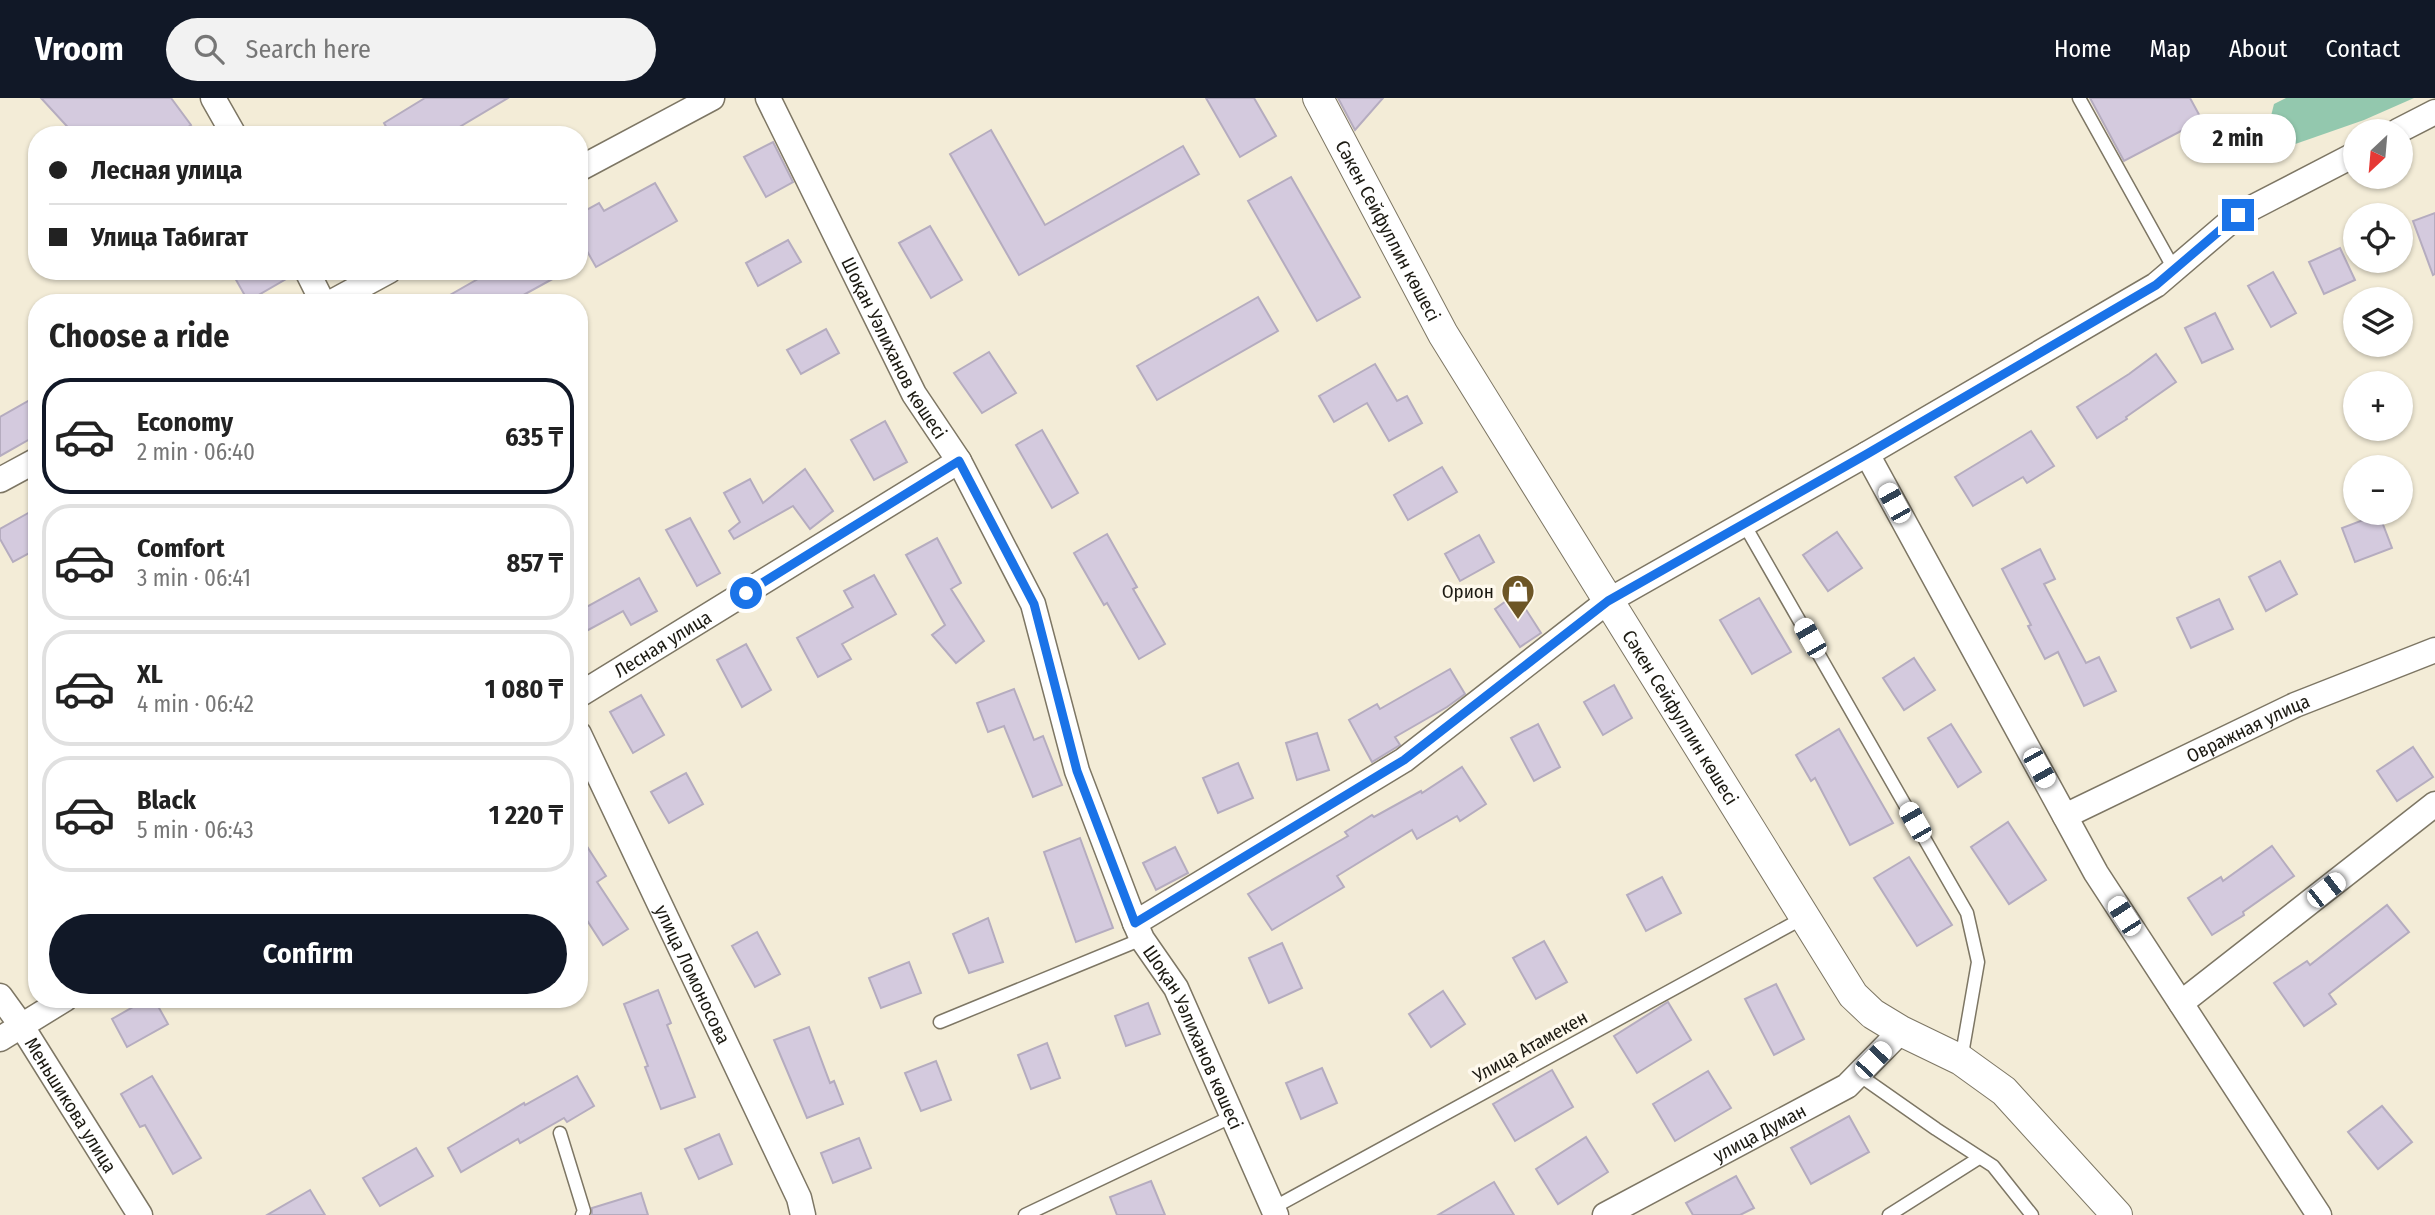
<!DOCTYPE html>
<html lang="en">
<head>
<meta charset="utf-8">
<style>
	body { margin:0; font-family:"Fira Sans Condensed",sans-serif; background:#f2f2f2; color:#222; height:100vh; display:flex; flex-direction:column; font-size:26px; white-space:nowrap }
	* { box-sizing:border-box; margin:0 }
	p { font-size:23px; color:#767676 }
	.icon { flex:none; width:38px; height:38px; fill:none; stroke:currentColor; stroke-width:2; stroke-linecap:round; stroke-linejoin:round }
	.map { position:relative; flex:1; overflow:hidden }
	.sheet { position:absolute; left:28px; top:196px; width:560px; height:714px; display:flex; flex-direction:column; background:#fff; border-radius:28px; box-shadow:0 2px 5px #0004 }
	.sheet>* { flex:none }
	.top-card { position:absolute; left:28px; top:28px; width:560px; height:154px; border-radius:28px; box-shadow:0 2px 5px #0004; display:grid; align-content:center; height:154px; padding:0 21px; background:#fff }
	.needle { width:46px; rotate:206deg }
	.buttons { position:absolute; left:2343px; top:21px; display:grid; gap:14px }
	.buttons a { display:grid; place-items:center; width:70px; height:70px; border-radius:50%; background:#fff; box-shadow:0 2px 5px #0004; font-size:35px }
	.end { position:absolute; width:32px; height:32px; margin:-16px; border:9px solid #1a73e8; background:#fff; box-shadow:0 0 0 4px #fff }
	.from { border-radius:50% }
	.bubble { position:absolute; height:49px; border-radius:24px; background:#fff; box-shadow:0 2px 5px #0004; font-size:23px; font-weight:700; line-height:49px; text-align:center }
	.car { position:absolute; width:21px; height:42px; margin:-21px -10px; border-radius:9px; box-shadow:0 0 5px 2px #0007; background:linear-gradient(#fff 24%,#345 0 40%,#fff 0 76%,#345 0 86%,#fff 0) }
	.top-card b { display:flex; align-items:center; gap:24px; height:66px; font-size:26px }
	.top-card b+b { border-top:2px solid #e0e0e0 }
	.top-card i { width:18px; height:18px; background:#222 }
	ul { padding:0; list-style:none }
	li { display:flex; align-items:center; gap:21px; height:116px; margin:0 14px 10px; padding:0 7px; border:4px solid #e0e0e0; border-radius:28px }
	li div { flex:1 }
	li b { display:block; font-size:26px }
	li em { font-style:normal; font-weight:700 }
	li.on { border-color:#111827 }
	li>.icon { width:63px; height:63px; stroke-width:1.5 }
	h2 { padding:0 21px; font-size:32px; line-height:84px }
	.primary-button { display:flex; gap:14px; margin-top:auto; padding:14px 21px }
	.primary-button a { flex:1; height:80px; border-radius:42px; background:#111827; color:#fff; font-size:28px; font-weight:700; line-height:80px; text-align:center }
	header { display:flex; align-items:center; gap:42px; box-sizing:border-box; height:98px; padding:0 35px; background:#111827; color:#fff }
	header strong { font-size:33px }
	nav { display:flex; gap:38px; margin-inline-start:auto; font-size:24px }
	.search { width:490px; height:63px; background:#f2f2f2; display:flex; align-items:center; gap:18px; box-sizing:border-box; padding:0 24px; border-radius:38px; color:#767676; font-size:26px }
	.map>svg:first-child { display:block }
</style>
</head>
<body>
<header>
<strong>Vroom</strong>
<div class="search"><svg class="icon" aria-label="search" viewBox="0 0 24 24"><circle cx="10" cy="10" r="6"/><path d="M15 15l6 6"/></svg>Search here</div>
<nav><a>Home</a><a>Map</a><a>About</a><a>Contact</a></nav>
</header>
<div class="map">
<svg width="2435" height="1117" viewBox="0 0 2435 1117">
	<rect width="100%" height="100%" fill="#f3ecd7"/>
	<polygon fill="#93c8ae" points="2286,0 2414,0 2364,22 2261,58 2274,6"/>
	<g fill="#d4cade" stroke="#b5acbf" stroke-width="2">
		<polygon points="41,0 171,0 191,27 177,37 75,37"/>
		<polygon points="425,0 508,0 446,37 391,37 384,25"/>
		<polygon points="1206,0 1254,0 1276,38 1240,59"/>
		<polygon points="1338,0 1383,0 1355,32"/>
		<polygon points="2090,0 2190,0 2202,22 2124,63"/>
		<polygon points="991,32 1045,127 1183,48 1199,76 1019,177 950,56"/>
		<polygon points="773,44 793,84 766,99 744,59"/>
		<polygon points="1291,79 1360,199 1317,223 1248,103"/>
		<polygon points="655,85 677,123 596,169 579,139 579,116 599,105 604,113"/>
		<polygon points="2435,115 2435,176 2433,177 2413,123"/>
		<polygon points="930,128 962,182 931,200 899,145"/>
		<polygon points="788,142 801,164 758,188 746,165"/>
		<polygon points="2340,150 2355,182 2324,196 2309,164"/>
		<polygon points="231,173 292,173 293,177 248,203"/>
		<polygon points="492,173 567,173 509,205 436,205"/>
		<polygon points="2273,174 2296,215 2271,229 2248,188"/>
		<polygon points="1258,199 1278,233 1157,302 1137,268"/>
		<polygon points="2215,215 2233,251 2202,265 2185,230"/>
		<polygon points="826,231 839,255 801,276 787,252"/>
		<polygon points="989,254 1016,295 982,315 954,275"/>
		<polygon points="2156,256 2176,284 2126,319 2127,321 2097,340 2077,309 2129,276"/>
		<polygon points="1375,266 1397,303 1407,298 1422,325 1389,343 1367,305 1334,324 1319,298"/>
		<polygon points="37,298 37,337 0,358 0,319"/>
		<polygon points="885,323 907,364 874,382 851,342"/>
		<polygon points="1042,332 1078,395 1052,410 1016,347"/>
		<polygon points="2031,333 2054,368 2027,385 2023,379 1973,408 1955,379"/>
		<polygon points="1442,369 1457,394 1408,422 1394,397"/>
		<polygon points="805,371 833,413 810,431 793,408 734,441 729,433 740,424 724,395 750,381 763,405"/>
		<polygon points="30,414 37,426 37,451 13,464 0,441 0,431"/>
		<polygon points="2379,416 2392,450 2355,464 2342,430"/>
		<polygon points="690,420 720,475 697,488 666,432"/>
		<polygon points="1837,434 1862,470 1828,493 1803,457"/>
		<polygon points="1107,436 1137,489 1133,491 1165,546 1139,561 1107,505 1104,507 1074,455"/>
		<polygon points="1479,437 1494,464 1460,483 1445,456"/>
		<polygon points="937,440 961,485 951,491 984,543 956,565 932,537 945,527 906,457"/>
		<polygon points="2040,451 2055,481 2044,486 2086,565 2099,559 2116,593 2084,608 2058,554 2045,561 2028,528 2031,527 2002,471"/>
		<polygon points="2280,463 2297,496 2266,513 2249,479"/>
		<polygon points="874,477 896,516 842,546 851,561 818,579 797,540 853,509 844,493"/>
		<polygon points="639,480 657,513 631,527 623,513 579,537 579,513"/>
		<polygon points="1516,496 1541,535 1520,549 1495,511"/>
		<polygon points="1759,500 1791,554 1752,576 1720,522"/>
		<polygon points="2219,501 2233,531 2191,550 2177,520"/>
		<polygon points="746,546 771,592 742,609 717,562"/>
		<polygon points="1914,560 1935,592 1904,612 1883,580"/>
		<polygon points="1450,571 1465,596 1447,609 1395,639 1400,647 1372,664 1349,622 1377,606 1380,611"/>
		<polygon points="1614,587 1632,620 1603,637 1584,604"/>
		<polygon points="1014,591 1034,642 1043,638 1062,687 1033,699 1004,628 988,634 977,605"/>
		<polygon points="641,597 664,637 633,655 610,614"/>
		<polygon points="1538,626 1560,669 1534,683 1511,640"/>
		<polygon points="1951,626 1981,674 1958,689 1928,640"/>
		<polygon points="1839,631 1893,725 1850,747 1815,680 1811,683 1796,657"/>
		<polygon points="1317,635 1329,672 1297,682 1286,645"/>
		<polygon points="2413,649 2433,679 2397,703 2377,673"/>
		<polygon points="1238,665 1253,700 1218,715 1203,680"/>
		<polygon points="1462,669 1486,706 1460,723 1457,718 1417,741 1412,732 1337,778 1344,789 1272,832 1248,796 1348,738 1345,734 1372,717 1374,719 1421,693 1422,695"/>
		<polygon points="686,675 703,706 669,725 651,694"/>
		<polygon points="2008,724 2046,782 2009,806 1971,749"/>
		<polygon points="579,736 606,778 597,784 628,831 603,847 579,810"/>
		<polygon points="1080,740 1113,830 1076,844 1044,754"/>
		<polygon points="2272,748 2294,778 2243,814 2244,817 2212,837 2188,800 2221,779 2223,783"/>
		<polygon points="1175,749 1188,775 1156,792 1143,765"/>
		<polygon points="1909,759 1952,827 1917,848 1874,780"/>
		<polygon points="1662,779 1681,815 1646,833 1627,797"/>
		<polygon points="2387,807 2409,834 2329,896 2336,906 2304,928 2274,885 2307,863 2310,867"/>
		<polygon points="988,820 1003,864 969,875 953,836"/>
		<polygon points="757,834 780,876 755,889 732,848"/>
		<polygon points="1544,843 1567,884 1536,901 1513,860"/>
		<polygon points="1282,845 1302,890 1269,905 1249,860"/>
		<polygon points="909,864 921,895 881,910 869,880"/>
		<polygon points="1776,886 1804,941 1774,957 1745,901"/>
		<polygon points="658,892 671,925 667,927 695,999 661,1011 645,969 648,968 624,906"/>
		<polygon points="1443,893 1465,926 1431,949 1409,916"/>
		<polygon points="147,901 154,901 168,926 127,949 112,921"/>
		<polygon points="1668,904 1691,942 1637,975 1614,938"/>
		<polygon points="1148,905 1160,936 1126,948 1115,918"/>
		<polygon points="809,929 830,985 834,983 843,1006 807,1020 774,942"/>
		<polygon points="1047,945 1060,980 1031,991 1018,957"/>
		<polygon points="936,963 951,1002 921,1013 905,975"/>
		<polygon points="1322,970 1337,1005 1301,1021 1286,985"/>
		<polygon points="1552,972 1573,1009 1515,1043 1493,1006"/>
		<polygon points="1708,973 1731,1010 1675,1043 1653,1006"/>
		<polygon points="152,978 201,1060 173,1076 145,1027 140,1029 121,996"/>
		<polygon points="577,978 594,1008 567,1024 564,1020 520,1045 518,1041 461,1074 448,1050 524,1005 525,1007"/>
		<polygon points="2382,1008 2412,1044 2378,1071 2348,1034"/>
		<polygon points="1849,1018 1869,1054 1811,1086 1791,1050"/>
		<polygon points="719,1036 732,1066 699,1081 685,1051"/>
		<polygon points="1586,1039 1608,1074 1558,1106 1536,1071"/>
		<polygon points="859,1040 871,1070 833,1085 821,1055"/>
		<polygon points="416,1050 433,1078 380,1108 363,1080"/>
		<polygon points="1736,1078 1754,1110 1740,1117 1693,1117 1686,1105"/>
		<polygon points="1151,1083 1165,1117 1117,1117 1110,1099"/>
		<polygon points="1494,1084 1514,1117 1438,1117"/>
		<polygon points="310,1092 325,1117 267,1117"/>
		<polygon points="641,1095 648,1117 592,1117 592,1110"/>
	</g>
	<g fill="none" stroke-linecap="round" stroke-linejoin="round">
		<defs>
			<g id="service">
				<polyline points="2079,0 2174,171"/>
				<polyline points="1744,426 1967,815 1978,864 1961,962"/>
				<polyline points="940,924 1142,841"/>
				<polyline points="1859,977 1936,1031 1993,1068 2032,1117"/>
				<polyline points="560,1035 584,1113 582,1117"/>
				<polyline points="1273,1110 1805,819"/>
				<polyline points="1025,1117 1233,1018"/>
				<polyline points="1889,1117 1979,1060"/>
			</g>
			<g id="minor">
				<polyline points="213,0 234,37"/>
				<path id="s1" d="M768 0 914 296 959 363 1033 506 1077 673 1135 825 1142 841 1176 890 1276 1117"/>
				<polyline points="2398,33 2435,14"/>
				<polyline points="579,71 712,0"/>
				<polyline points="307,173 323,205"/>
				<polyline points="330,205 389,173"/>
				<polyline points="1867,356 2096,775 2319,1117"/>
				<polyline points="0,382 37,362"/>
				<path id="s2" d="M579 597 959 363"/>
				<path id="s3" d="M579 636 799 1100 803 1117"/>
				<path id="s4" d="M2065 718 2295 607 2435 552"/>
				<polyline points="1135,825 1404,662 1608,503 1867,356 2156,187 2238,117 2356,56"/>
				<path id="s5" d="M0 898 21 927 140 1117"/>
				<polyline points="2181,905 2435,706"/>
				<polyline points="0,941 65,901"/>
				<path id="s6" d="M1605 1117 1847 988 1901 933"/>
			</g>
			<g id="tertiary">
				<path id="s7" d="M1318 0 1443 236 1853 897 1873 916 1901 933 1961 962 2004 993 2117 1117"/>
			</g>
		</defs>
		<use href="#service" stroke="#7d7664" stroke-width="15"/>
		<use href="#minor" stroke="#7d7664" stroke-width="27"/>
		<use href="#tertiary" stroke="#7d7664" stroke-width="32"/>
		<use href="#service" stroke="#fff" stroke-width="12"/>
		<use href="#minor" stroke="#fff" stroke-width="24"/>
		<use href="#tertiary" stroke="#fff" stroke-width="30"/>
	</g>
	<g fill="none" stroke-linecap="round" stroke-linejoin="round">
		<polyline stroke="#1a73e8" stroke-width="9" points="746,495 959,363 1034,506 1077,673 1135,825 1404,662 1608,503 1867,356 2156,187 2238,117"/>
	</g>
	<defs>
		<symbol id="shop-pin" viewBox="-11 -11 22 30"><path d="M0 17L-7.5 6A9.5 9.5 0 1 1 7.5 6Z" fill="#6d5626" stroke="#fef9ed"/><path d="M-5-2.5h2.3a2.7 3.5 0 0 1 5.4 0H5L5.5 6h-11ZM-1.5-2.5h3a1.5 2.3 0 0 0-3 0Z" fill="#fff"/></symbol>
	</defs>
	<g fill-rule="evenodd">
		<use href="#shop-pin" x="1499" y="474" width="38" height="52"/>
	</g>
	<g text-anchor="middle" stroke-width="7" stroke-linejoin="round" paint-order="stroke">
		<g font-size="19" fill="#1c1a12" stroke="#fef9ed">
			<text dy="7" stroke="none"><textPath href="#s7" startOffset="150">Сәкен Сейфуллин көшесі</textPath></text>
			<text dy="7" stroke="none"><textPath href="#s1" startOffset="280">Шоқан Уәлиханов көшесі</textPath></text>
			<text dy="7" stroke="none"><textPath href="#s2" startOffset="98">Лесная улица</textPath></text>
			<text dy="7" stroke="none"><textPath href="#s7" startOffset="718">Сәкен Сейфуллин көшесі</textPath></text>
			<text dy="7" stroke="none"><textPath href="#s4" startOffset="203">Овражная улица</textPath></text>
			<text dy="7" stroke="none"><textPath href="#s3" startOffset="266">улица Ломоносова</textPath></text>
			<text dy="7" stroke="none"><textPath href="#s1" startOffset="1036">Шоқан Уәлиханов көшесі</textPath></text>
			<text transform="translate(1530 948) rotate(-29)" y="7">Улица Атамекен</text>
			<text dy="7" stroke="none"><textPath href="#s5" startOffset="130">Меньшикова улица</textPath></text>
			<text dy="7" stroke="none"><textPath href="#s6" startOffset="175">улица Думан</textPath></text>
		</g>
		<g font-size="19" fill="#1c1a12" stroke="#fef9ed" text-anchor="end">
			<text x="1494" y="500">Орион</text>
		</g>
	</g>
</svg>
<div class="buttons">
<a><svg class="needle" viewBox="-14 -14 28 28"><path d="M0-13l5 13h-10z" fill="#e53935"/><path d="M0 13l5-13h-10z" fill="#767676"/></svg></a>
<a><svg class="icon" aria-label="locate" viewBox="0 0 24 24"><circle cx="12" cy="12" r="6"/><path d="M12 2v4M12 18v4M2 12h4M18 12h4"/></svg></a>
<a><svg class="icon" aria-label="layers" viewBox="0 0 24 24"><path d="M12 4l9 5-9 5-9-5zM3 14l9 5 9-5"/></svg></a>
<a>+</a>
<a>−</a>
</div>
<i class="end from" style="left:746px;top:495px"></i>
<i class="end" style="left:2238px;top:117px"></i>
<div class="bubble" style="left:2180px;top:16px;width:116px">2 min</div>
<i class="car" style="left:1894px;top:405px;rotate:331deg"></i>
<i class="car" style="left:1810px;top:540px;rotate:330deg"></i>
<i class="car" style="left:2039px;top:670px;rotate:151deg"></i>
<i class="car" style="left:1915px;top:724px;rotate:330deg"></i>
<i class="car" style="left:2326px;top:792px;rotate:52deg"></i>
<i class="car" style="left:2124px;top:818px;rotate:327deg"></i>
<i class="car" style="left:1873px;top:962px;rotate:44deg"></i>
<div class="top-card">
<b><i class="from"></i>Лесная улица</b>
<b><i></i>Улица Табигат</b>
</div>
<section class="sheet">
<h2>Choose a ride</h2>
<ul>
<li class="on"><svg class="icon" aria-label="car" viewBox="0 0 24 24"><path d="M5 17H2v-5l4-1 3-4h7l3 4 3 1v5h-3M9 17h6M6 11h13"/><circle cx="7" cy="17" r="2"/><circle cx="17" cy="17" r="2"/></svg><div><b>Economy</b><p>2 min · 06:40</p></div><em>635 ₸</em></li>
<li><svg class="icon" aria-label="car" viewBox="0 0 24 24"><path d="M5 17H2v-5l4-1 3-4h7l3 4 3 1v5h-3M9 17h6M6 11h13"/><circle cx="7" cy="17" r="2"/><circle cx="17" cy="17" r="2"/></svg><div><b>Comfort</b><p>3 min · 06:41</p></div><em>857 ₸</em></li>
<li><svg class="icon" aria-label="car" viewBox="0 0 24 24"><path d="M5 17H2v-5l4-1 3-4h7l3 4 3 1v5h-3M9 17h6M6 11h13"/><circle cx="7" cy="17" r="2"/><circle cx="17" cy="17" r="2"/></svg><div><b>XL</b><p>4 min · 06:42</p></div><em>1 080 ₸</em></li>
<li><svg class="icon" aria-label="car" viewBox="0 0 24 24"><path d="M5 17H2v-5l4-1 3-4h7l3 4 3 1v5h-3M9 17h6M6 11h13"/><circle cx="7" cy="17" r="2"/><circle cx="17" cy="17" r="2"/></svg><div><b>Black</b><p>5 min · 06:43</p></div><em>1 220 ₸</em></li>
</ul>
<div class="primary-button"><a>Confirm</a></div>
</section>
</div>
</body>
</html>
